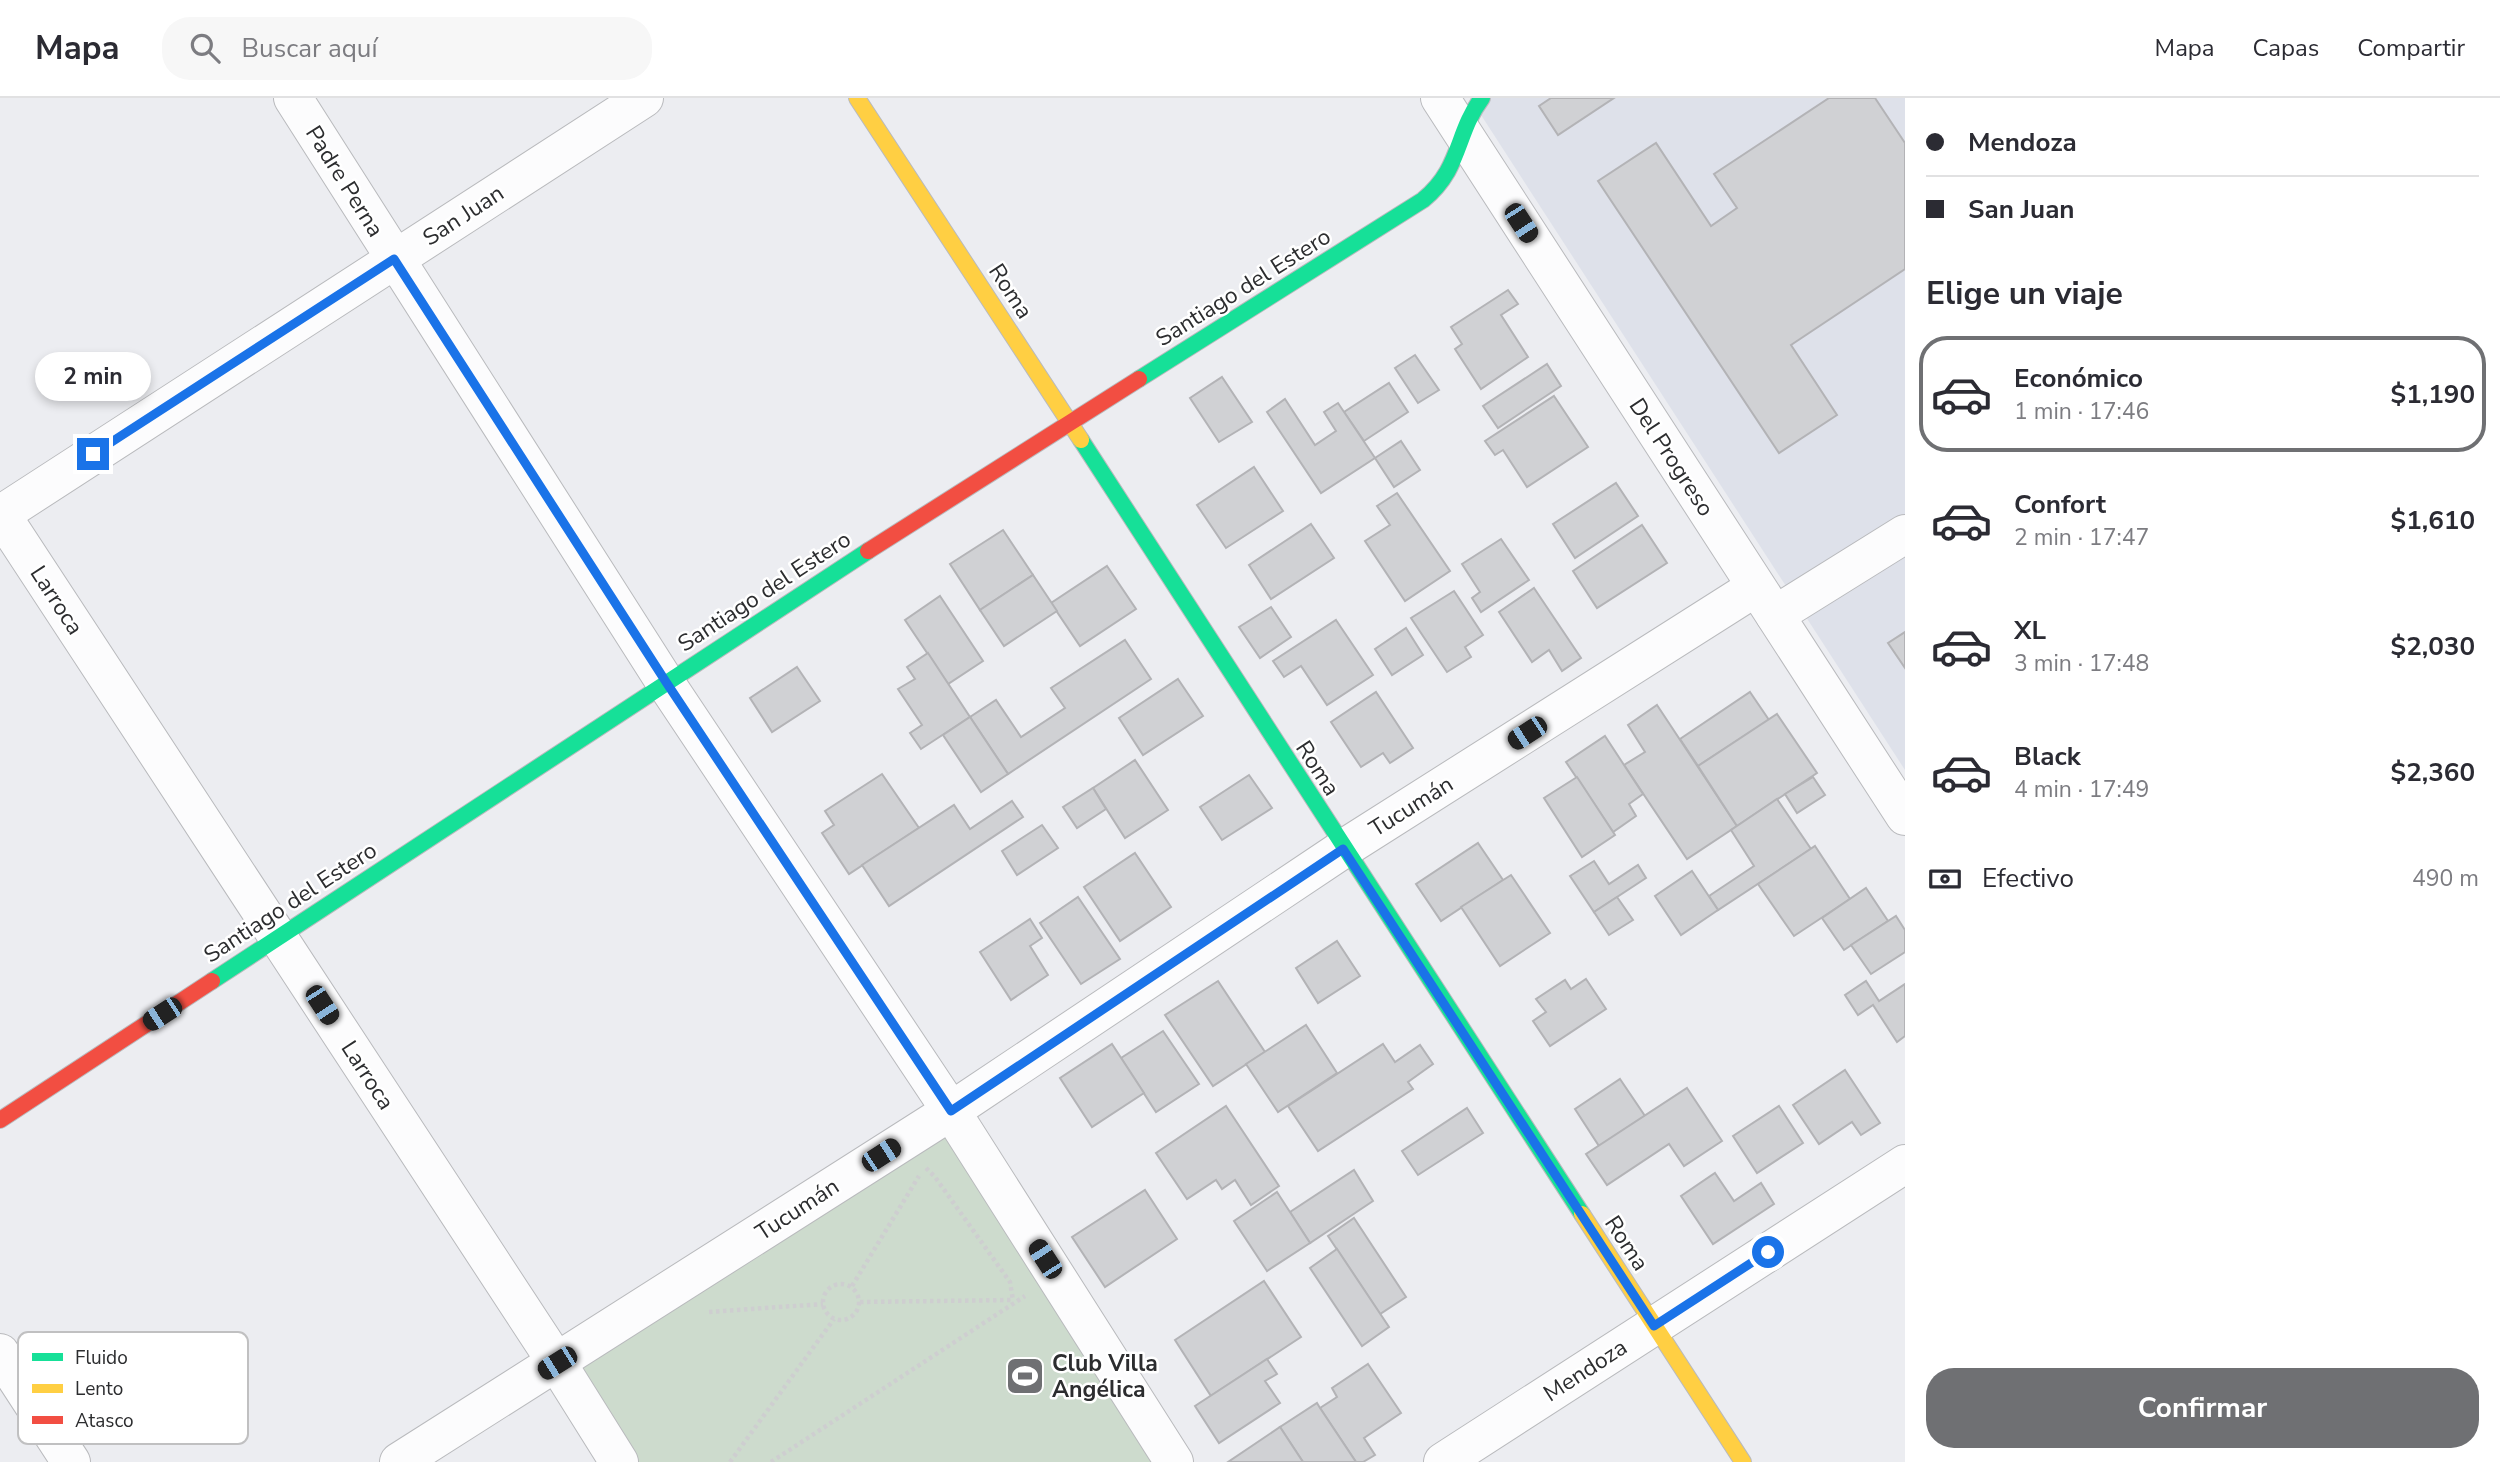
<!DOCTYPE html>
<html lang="es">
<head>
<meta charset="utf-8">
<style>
	body { margin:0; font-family:"Nunito Sans",sans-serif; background:#f7f7f7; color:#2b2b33; height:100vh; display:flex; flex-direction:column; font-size:26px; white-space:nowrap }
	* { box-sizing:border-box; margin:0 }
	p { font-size:23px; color:#7c7c81 }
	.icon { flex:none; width:38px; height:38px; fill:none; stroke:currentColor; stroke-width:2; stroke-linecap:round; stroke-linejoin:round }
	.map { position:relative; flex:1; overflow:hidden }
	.details { display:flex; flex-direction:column; background:#fff; width:595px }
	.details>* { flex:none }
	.guide { display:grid; align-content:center; height:154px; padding:0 21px; background:#fff }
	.end { position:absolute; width:32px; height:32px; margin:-16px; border:9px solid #1a73e8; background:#fff; box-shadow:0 0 0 4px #fff }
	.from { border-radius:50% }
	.bubble { position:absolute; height:49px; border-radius:24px; background:#fff; box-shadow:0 4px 10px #0003; font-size:23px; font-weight:700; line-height:49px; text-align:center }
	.car { position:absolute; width:21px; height:42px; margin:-21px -10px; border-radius:9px; box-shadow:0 0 5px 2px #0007; background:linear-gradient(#222 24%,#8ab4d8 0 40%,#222 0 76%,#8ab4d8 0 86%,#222 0) }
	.guide b { display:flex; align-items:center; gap:24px; height:66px; font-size:26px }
	.guide b+b { border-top:2px solid #e1e1e2 }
	.guide i { width:18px; height:18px; background:#2b2b33 }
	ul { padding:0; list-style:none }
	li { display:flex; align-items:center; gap:21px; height:116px; margin:0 14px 10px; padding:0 7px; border:4px solid transparent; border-radius:28px }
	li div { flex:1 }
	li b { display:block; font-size:26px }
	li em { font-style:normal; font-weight:700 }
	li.active { border-color:#6f7073 }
	li>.icon { width:63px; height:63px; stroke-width:1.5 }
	h2 { padding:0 21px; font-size:32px; line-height:84px }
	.pay { display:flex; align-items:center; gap:18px; height:77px; padding:0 21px; font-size:26px }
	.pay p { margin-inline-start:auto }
	.cta { display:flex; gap:14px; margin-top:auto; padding:14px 21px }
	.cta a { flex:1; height:80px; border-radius:28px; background:#6f7073; color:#fff; font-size:28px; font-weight:700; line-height:80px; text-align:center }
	header { display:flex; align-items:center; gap:42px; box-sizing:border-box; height:98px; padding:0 35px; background:#fff; border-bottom:2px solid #e1e1e2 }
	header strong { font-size:33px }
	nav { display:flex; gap:38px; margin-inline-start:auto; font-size:24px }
	.search { width:490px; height:63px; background:#f7f7f7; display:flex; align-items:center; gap:18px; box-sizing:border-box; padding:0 24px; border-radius:28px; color:#7c7c81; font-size:26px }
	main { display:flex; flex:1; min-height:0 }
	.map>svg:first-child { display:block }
</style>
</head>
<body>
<header>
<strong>Mapa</strong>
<div class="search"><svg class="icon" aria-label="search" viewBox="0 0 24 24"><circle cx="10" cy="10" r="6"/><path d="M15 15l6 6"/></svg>Buscar aquí</div>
<nav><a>Mapa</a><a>Capas</a><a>Compartir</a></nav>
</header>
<main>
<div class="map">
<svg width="1905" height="1364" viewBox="0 0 1905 1364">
	<rect width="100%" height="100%" fill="#ecedf1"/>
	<polygon fill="#dee1ea" points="1470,0 1905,0 1905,672"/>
	<polygon fill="#cddbcd" points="951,1013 1174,1364 619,1364 557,1265"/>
	<g fill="#d0d1d4" stroke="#b3b3b6" stroke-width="2">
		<polygon points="1551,0 1614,0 1558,37 1539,8"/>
		<polygon points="1829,0 1875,0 1905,45 1905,171 1791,247 1837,317 1779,355 1598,83 1656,45 1711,128 1737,110 1714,76"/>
		<polygon points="1508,192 1518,206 1501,217 1528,259 1481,291 1455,251 1462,246 1451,229"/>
		<polygon points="1415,257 1439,292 1418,305 1395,270"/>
		<polygon points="1547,266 1561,288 1498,330 1483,308"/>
		<polygon points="1222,279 1252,324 1219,344 1190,300"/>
		<polygon points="1389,285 1408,314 1364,343 1344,314"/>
		<polygon points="1554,298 1588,349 1527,389 1503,352 1495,357 1485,343"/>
		<polygon points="1285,301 1315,347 1336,333 1324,314 1338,305 1375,360 1321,395 1267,314"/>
		<polygon points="1401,343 1420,372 1394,389 1375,360"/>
		<polygon points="1254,369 1283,413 1226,450 1197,407"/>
		<polygon points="1616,385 1638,418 1575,460 1553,426"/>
		<polygon points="1397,395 1450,473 1405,503 1365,443 1390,427 1377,408"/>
		<polygon points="1311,426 1334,460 1271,501 1249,467"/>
		<polygon points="1642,427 1667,465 1597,510 1573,473"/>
		<polygon points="1003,432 1033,477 980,512 950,466"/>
		<polygon points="1501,441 1529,482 1481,514 1472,500 1480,494 1462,466"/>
		<polygon points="1107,468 1136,511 1080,548 1051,505"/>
		<polygon points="1033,477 1057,513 1004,548 980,512"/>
		<polygon points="1534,490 1581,560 1562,573 1549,552 1532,564 1499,514"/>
		<polygon points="1454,493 1483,537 1465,549 1471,559 1447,574 1411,520"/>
		<polygon points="940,498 983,563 948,586 905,522"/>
		<polygon points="1271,509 1291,539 1260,560 1239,529"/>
		<polygon points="1336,522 1373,577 1327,607 1301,568 1284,579 1273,563"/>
		<polygon points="1406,530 1423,557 1392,577 1375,551"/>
		<polygon points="1905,534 1905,570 1888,545"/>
		<polygon points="1125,542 1151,581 1008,676 970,619 996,602 1021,639 1065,610 1051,590"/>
		<polygon points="928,555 970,619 921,651 910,635 922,627 898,591 915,581 907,569"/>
		<polygon points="797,569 820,603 772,634 750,600"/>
		<polygon points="1178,581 1203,618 1143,657 1119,620"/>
		<polygon points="1376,594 1413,650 1390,665 1383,655 1361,669 1331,624"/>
		<polygon points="1750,594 1769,622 1698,668 1680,641"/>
		<polygon points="1657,607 1737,728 1687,761 1624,667 1645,654 1628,627"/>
		<polygon points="1777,616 1817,675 1737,728 1698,668"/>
		<polygon points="970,619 1008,676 981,694 943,637"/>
		<polygon points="1605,638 1643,696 1629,706 1636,718 1613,734 1566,664"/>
		<polygon points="1135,662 1168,712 1125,740 1093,690"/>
		<polygon points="882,676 919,730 849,776 822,735 834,727 825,713"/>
		<polygon points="1249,677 1272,710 1222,742 1200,709"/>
		<polygon points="1577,679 1615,737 1582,759 1544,700"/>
		<polygon points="1813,679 1825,697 1797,715 1785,696"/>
		<polygon points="1093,690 1106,711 1077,730 1063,709"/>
		<polygon points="1777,701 1811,751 1718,812 1709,798 1754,768 1731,732"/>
		<polygon points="1012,703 1023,719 889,808 862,767 954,707 970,731"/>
		<polygon points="1042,727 1058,750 1017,777 1002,753"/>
		<polygon points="1478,745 1503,782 1441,823 1416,786"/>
		<polygon points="1815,748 1850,801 1794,838 1758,786"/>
		<polygon points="1135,755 1171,809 1120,843 1084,789"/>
		<polygon points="1594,763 1609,786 1638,767 1646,780 1594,814 1570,778"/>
		<polygon points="1692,773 1718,812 1681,837 1655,798"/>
		<polygon points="1511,777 1550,835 1500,868 1461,809"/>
		<polygon points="1866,790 1888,823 1844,852 1822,820"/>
		<polygon points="1078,799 1120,861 1081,886 1040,825"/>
		<polygon points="1617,799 1633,822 1609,837 1594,814"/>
		<polygon points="1896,818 1905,832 1905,854 1871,876 1851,847"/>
		<polygon points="1030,821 1042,840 1030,848 1048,877 1011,902 980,854"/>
		<polygon points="1337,843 1360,878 1318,905 1296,870"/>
		<polygon points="1586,881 1606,911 1550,948 1533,923 1546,914 1536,901 1565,882 1571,891"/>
		<polygon points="1218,883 1265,954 1213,988 1165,917"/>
		<polygon points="1866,883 1879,903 1905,886 1905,938 1897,944 1873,907 1858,917 1845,897"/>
		<polygon points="1306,927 1337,975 1278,1014 1246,966"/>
		<polygon points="1163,933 1199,986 1156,1014 1121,960"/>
		<polygon points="1112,946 1144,995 1092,1029 1060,980"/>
		<polygon points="1383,946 1395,964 1420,947 1433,966 1408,984 1413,991 1318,1053 1288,1008"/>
		<polygon points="1845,972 1880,1025 1861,1037 1852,1024 1819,1046 1793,1007"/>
		<polygon points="1620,981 1645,1018 1599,1048 1575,1011"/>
		<polygon points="1687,990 1722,1043 1684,1068 1669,1046 1607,1087 1586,1056"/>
		<polygon points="1226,1008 1279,1088 1251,1107 1235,1082 1222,1091 1216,1082 1187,1101 1156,1055"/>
		<polygon points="1779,1008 1803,1045 1757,1075 1733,1038"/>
		<polygon points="1467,1010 1483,1035 1418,1077 1402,1053"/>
		<polygon points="1354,1072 1373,1103 1310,1145 1290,1114"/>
		<polygon points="1715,1075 1734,1103 1761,1085 1774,1106 1713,1146 1681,1098"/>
		<polygon points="1145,1092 1177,1141 1105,1189 1072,1139"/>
		<polygon points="1277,1094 1310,1145 1267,1173 1234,1123"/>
		<polygon points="1354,1120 1406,1199 1380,1216 1328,1138"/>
		<polygon points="1337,1151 1389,1229 1362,1248 1310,1170"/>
		<polygon points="1264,1183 1301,1239 1211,1298 1175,1242"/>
		<polygon points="1267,1261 1277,1276 1265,1283 1280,1305 1219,1345 1195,1308"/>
		<polygon points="1368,1266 1401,1315 1364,1340 1375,1357 1363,1364 1356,1364 1320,1310 1337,1299 1332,1290"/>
		<polygon points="1317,1305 1320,1310 1356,1364 1303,1364 1280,1329"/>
		<polygon points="1280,1329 1303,1364 1228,1364"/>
	</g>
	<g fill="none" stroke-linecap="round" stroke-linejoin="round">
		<defs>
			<g id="street">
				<polyline points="293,0 665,584 951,1013 1174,1364"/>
				<polyline points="1440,0 1905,718"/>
				<polyline points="0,415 557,1265 619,1364"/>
				<polyline points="0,417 644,0"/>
				<polyline points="1775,517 1905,436"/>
				<polyline points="0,1255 71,1364"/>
				<polyline points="399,1364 951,1013 1343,751 1756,489"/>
				<polyline points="1443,1364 1905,1066"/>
			</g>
			<g id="fast">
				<path d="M1139 281 1423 102C1462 70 1455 36 1482 0"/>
				<polyline points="1081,342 1582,1116"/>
				<polyline points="212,883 868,453"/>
			</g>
			<g id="slow">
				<polyline points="857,0 1081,342"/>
				<polyline points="1582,1116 1743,1364"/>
			</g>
			<g id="jam">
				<polyline points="868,453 1139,281"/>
				<polyline points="0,1022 212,883"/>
			</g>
		</defs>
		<use href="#street" stroke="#b9babd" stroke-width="40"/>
		<use href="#fast" stroke="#b9babd" stroke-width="18"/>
		<use href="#slow" stroke="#b9babd" stroke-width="18"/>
		<use href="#jam" stroke="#b9babd" stroke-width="18"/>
		<g stroke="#ceced0" stroke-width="4.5" stroke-dasharray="3.5 3.5" stroke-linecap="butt">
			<polyline points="926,1070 935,1079 1010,1184 1013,1202"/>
			<circle cx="841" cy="1204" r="18"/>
			<polyline points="852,1188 919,1078"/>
			<polyline points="860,1204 1013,1202"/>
			<polyline points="709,1214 823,1206"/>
			<polyline points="730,1364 834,1221"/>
			<polyline points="771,1364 1025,1198"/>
		</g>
		<use href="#street" stroke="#fcfcfd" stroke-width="38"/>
		<use href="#fast" stroke="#16e098" stroke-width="16"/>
		<use href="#slow" stroke="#ffcf43" stroke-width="16"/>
		<use href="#jam" stroke="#f24e42" stroke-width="16"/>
	</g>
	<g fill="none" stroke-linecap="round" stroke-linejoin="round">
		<polyline stroke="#1a73e8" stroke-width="9" points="93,356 394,161 666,584 951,1013 1343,751 1654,1228 1768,1154"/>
	</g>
	<defs>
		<symbol id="stadium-square" viewBox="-11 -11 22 22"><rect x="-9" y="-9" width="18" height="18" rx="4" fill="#6f7073" stroke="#fff"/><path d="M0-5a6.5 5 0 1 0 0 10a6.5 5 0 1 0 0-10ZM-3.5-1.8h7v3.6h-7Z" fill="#fff"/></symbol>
	</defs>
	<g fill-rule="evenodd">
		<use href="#stadium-square" x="1003" y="1256" width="44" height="44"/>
	</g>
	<g text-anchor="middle" stroke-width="5" stroke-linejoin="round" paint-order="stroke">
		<g font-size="23" fill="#2c2d2f" stroke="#fff">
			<text transform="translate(345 83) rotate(58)" y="8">Padre Perna</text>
			<text transform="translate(463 117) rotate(-33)" y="8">San Juan</text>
			<text transform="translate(1243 189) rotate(-32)" y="8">Santiago del Estero</text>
			<text transform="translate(1011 193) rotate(57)" y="8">Roma</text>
			<text transform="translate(1672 359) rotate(57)" y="8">Del Progreso</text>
			<text transform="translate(764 493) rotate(-33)" y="8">Santiago del Estero</text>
			<text transform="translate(57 502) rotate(57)" y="8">Larroca</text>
			<text transform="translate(1318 670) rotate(57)" y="8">Roma</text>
			<text transform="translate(1411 708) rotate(-32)" y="8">Tucumán</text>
			<text transform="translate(290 804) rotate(-33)" y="8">Santiago del Estero</text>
			<text transform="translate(368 977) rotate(57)" y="8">Larroca</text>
			<text transform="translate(797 1111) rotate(-33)" y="8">Tucumán</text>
			<text transform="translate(1627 1145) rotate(57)" y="8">Roma</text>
			<text transform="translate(1585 1272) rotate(-33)" y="8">Mendoza</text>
		</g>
		<g font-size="23" font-weight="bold" fill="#2c2d2f" stroke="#fff" text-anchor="start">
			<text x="1052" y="1273">Club Villa<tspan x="1052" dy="26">Angélica</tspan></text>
		</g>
	</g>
	<rect x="18" y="1234" width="230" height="112" rx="10" fill="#fff" stroke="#c0c0c1" stroke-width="2"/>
	<rect x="32" y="1255" width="31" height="8" fill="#16e098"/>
	<rect x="32" y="1286" width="31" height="9" fill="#ffcf43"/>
	<rect x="32" y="1318" width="31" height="8" fill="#f24e42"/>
	<g font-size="19" fill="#2c2d2f">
		<text x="75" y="1266">Fluido</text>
		<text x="75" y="1297">Lento</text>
		<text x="75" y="1329">Atasco</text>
	</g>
</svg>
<i class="end from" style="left:1768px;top:1154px"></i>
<i class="end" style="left:93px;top:356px"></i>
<div class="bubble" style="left:35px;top:254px;width:116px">2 min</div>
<i class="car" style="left:1521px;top:125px;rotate:147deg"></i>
<i class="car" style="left:1527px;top:635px;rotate:237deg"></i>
<i class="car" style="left:322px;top:907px;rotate:147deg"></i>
<i class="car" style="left:162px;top:916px;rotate:237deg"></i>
<i class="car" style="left:881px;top:1057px;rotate:57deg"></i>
<i class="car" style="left:1045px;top:1161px;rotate:327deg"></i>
<i class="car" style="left:557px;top:1265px;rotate:238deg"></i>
</div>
<section class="details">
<div class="guide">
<b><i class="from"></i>Mendoza</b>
<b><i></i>San Juan</b>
</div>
<h2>Elige un viaje</h2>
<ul>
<li class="active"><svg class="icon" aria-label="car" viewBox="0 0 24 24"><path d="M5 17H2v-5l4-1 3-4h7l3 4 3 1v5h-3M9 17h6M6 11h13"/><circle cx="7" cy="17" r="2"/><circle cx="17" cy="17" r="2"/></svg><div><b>Económico</b><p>1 min · 17:46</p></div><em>$1,190</em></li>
<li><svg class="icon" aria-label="car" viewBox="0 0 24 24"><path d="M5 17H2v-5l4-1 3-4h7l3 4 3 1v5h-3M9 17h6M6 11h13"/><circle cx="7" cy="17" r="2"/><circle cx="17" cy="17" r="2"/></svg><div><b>Confort</b><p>2 min · 17:47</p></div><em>$1,610</em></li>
<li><svg class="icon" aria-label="car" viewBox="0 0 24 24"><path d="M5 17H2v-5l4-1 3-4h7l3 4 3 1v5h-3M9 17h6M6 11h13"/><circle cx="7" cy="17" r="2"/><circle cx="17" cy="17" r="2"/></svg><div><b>XL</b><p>3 min · 17:48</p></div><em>$2,030</em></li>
<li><svg class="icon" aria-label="car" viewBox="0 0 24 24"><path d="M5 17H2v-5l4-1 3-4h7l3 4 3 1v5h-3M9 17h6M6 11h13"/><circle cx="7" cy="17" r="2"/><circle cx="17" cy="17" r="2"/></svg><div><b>Black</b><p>4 min · 17:49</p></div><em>$2,360</em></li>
</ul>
<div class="pay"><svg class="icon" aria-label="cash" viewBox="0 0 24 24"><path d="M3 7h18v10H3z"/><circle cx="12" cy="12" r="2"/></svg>Efectivo<p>490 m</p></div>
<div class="cta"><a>Confirmar</a></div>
</section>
</main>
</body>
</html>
